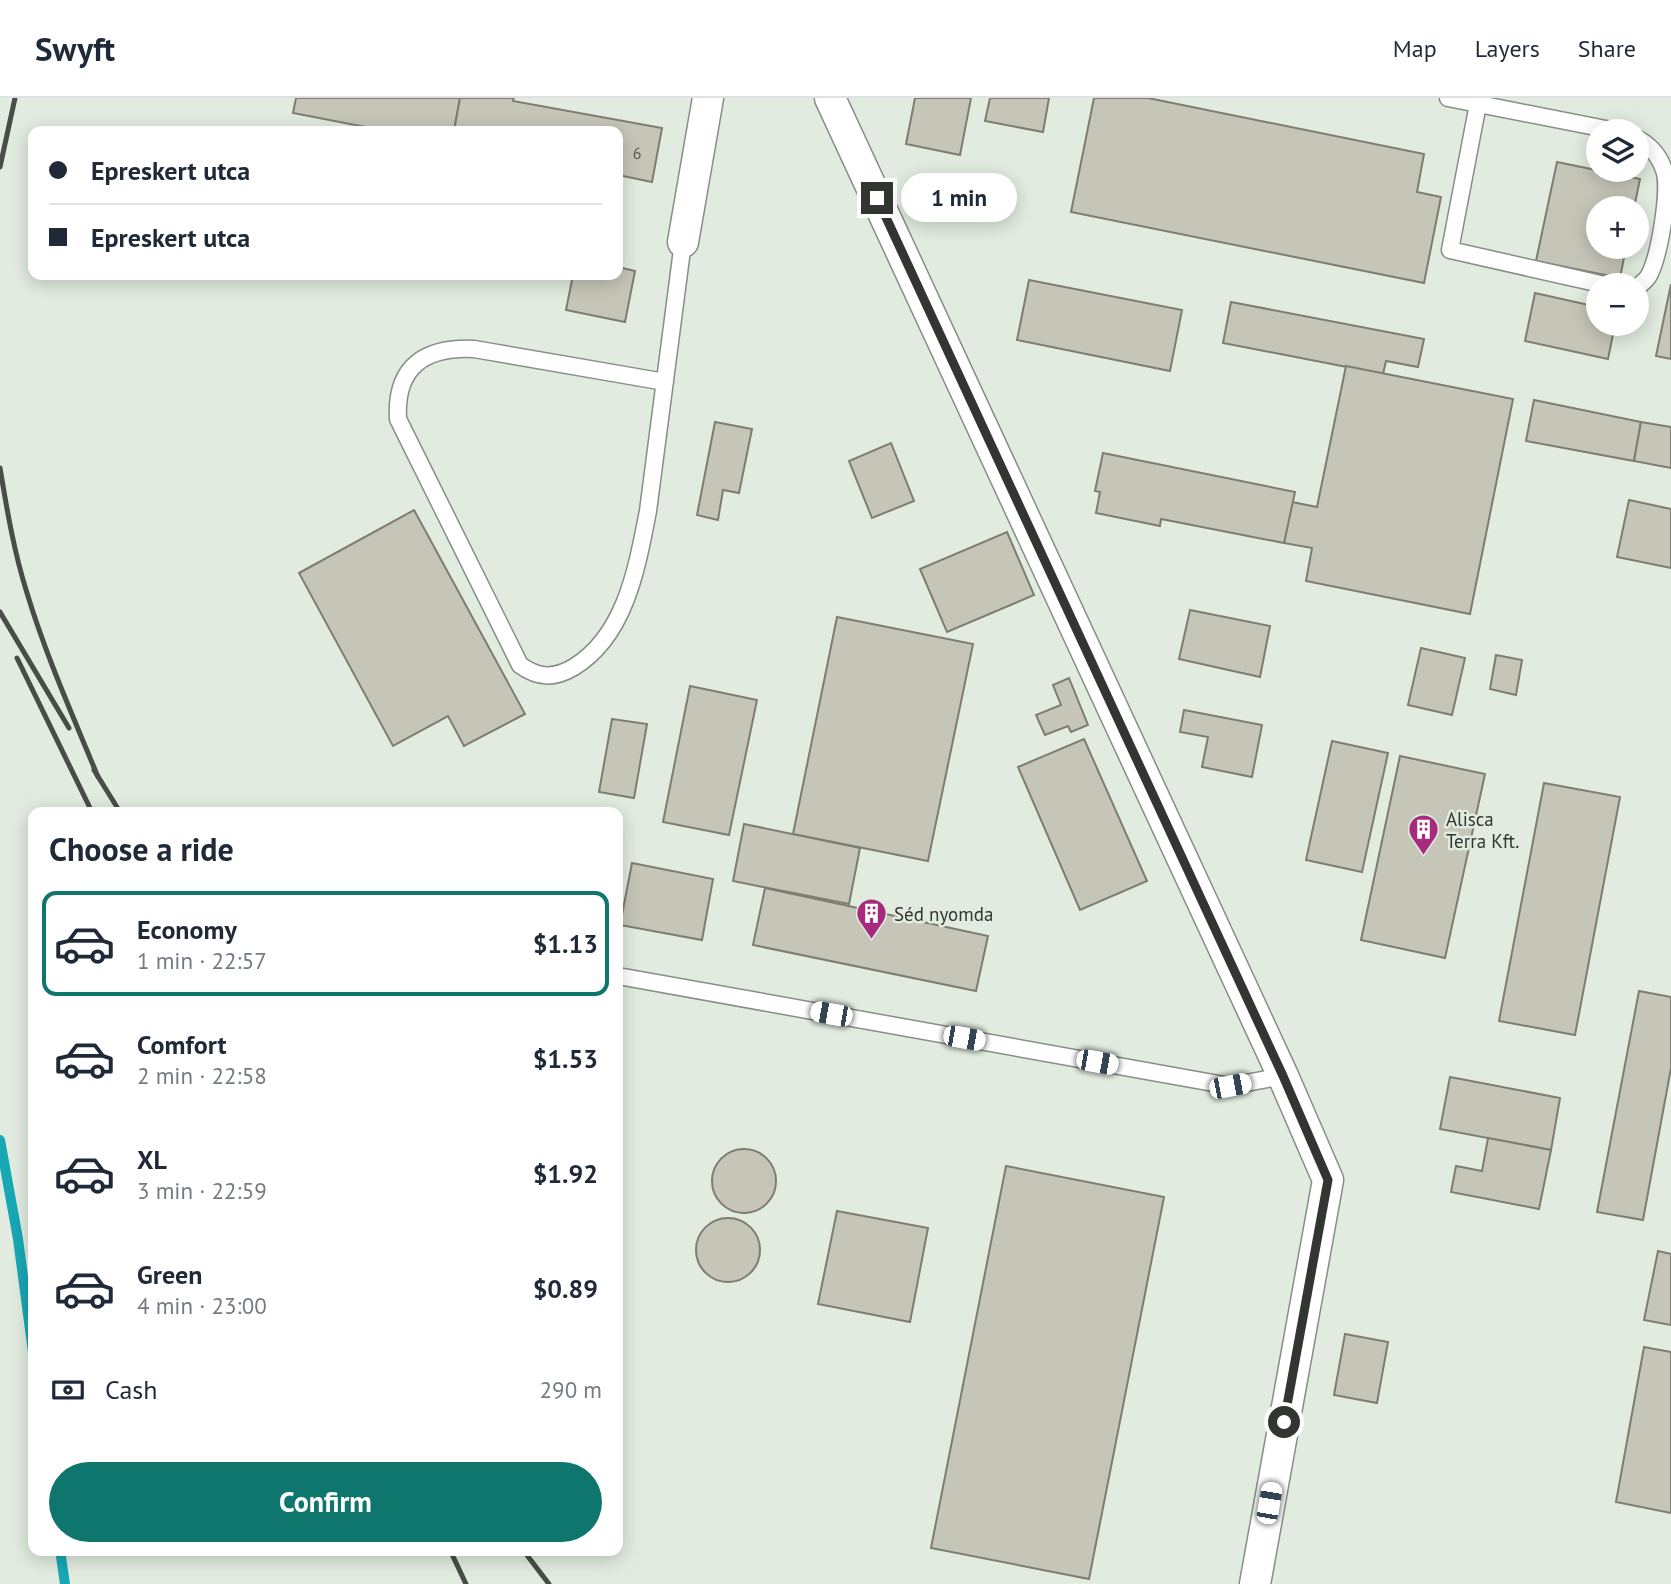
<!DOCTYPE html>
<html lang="en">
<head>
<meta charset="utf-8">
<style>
	body { margin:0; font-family:"PT Sans",sans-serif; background:#f6f6f7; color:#1f2937; height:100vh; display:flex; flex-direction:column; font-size:26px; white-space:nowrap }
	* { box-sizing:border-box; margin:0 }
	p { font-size:23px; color:#747a83 }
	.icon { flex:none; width:38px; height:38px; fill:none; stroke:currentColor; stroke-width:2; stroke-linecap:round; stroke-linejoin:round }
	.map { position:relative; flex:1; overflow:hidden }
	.drawer { position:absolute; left:28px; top:709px; width:595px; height:749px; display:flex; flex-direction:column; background:#fff; border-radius:14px; box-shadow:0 4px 18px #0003 }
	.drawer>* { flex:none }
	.top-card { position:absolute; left:28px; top:28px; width:595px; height:154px; border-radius:14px; box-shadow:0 4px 18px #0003; display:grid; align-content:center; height:154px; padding:0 21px; background:#fff }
	.tools { position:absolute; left:1586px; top:21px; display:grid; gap:14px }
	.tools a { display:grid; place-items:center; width:63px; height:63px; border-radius:50%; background:#fff; box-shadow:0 4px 18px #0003; font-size:35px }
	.end { position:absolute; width:32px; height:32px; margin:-16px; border:9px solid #323631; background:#fff; box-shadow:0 0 0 4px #fff }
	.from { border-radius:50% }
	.bubble { position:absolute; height:49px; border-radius:24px; background:#fff; box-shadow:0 4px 18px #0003; font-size:23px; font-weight:700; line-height:49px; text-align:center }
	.car { position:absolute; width:21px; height:42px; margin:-21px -10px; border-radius:9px; box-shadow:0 0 5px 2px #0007; background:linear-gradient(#fff 24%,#345 0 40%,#fff 0 76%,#345 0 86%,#fff 0) }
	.top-card b { display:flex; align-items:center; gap:24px; height:66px; font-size:26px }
	.top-card b+b { border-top:2px solid #e0e1e3 }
	.top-card i { width:18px; height:18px; background:#1f2937 }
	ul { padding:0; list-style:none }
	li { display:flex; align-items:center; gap:21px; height:105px; margin:0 14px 10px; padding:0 7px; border:4px solid transparent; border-radius:14px }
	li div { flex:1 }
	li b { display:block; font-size:26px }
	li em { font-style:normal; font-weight:700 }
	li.active { border-color:#0f766e }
	li>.icon { width:63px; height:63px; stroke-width:1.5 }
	h2 { padding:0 21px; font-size:32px; line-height:84px }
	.pay { display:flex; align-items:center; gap:18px; height:77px; padding:0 21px; font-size:26px }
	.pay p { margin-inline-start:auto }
	.primary-button { display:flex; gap:14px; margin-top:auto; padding:14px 21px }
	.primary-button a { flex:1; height:80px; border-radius:42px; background:#0f766e; color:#fff; font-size:28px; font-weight:700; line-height:80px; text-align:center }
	header { display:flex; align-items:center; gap:42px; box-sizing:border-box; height:98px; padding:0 35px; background:#fff; border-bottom:2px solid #e0e1e3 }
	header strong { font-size:33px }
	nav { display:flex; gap:38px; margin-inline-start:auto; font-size:24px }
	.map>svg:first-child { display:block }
</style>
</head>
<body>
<header>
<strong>Swyft</strong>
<nav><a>Map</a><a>Layers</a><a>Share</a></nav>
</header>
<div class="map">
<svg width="1671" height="1486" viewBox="0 0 1671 1486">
	<rect width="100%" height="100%" fill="#e1ebdf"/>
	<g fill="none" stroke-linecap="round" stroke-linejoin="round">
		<g stroke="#17a8b4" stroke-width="10">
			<polyline points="0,1042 18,1141 33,1254"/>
			<polyline points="60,1452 65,1486"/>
		</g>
	</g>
	<g fill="#c5c6b8" stroke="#7d7e71" stroke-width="2">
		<polygon points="296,0 460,0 454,33 386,33 293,15"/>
		<polygon points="460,0 514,0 513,3 662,30 652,84 618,77 618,33 454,33"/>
		<polygon points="915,0 971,0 960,57 906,46"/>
		<polygon points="990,0 1049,0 1043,34 985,23"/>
		<polygon points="1094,0 1148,0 1424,56 1417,94 1441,99 1424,185 1071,114"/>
		<polygon points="1557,64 1640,81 1634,110 1598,110 1598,149 1626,149 1620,180 1536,163"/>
		<polygon points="618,169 635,173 625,224 566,212 573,177 618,177"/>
		<polygon points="1029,182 1182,212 1170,273 1017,242"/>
		<polygon points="1671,186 1671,261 1656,258"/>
		<polygon points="1535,195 1598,209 1598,226 1615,226 1608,261 1525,243"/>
		<polygon points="1231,204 1424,241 1418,269 1386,263 1383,276 1223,245"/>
		<polygon points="1346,268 1513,301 1470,516 1306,483 1312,450 1284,445 1292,404 1317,409"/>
		<polygon points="1534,302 1641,324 1634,363 1526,343"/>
		<polygon points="715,324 752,331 739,395 723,392 718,422 697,417"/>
		<polygon points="1641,324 1671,329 1671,370 1634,363"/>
		<polygon points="891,345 914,403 872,420 849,363"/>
		<polygon points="1103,355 1295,394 1284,445 1161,421 1160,428 1096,415 1100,394 1095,393"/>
		<polygon points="1629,402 1671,411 1671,470 1617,459"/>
		<polygon points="414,412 525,616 464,648 448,618 393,648 299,475"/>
		<polygon points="1007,434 1034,497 947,534 920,471"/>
		<polygon points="1190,512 1270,528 1260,579 1179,561"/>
		<polygon points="837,519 973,546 928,763 793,736"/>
		<polygon points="1421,550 1465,560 1452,617 1408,607"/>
		<polygon points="1496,557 1522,562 1516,597 1490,591"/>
		<polygon points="1069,580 1088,627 1071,634 1068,628 1045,637 1036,617 1061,607 1053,587"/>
		<polygon points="690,588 757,602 729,737 663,724"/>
		<polygon points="1184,612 1262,627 1252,679 1202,669 1208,639 1180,634"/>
		<polygon points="612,621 647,626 634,700 599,694"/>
		<polygon points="1084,641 1147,783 1080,812 1018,669"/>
		<polygon points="1332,643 1388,655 1362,774 1306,762"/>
		<polygon points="1400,658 1485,676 1445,860 1361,842"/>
		<polygon points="1544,685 1620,699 1575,937 1499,923"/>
		<polygon points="744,726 860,750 849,806 733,783"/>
		<polygon points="632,765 713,781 702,842 620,827"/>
		<polygon points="765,790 988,838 976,893 753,847"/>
		<polygon points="1639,893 1671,899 1671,970 1643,1122 1597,1114"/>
		<polygon points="1450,979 1560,1000 1551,1052 1440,1031"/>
		<polygon points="1488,1040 1551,1052 1539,1111 1451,1094 1456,1068 1482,1073"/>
		<circle cx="744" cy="1083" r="32"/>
		<polygon points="1006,1068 1164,1099 1089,1481 931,1450"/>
		<polygon points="837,1113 928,1130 910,1224 818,1206"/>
		<circle cx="728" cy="1152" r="32"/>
		<polygon points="1658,1153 1671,1156 1671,1227 1644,1222"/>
		<polygon points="1345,1236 1388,1244 1377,1305 1334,1297"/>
		<polygon points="1644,1249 1671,1254 1671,1415 1616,1404"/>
	</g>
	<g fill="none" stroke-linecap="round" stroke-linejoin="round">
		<defs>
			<g id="service">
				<polyline points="1448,0 1616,33"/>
				<polyline points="1478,6 1450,152 1605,187"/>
				<path d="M1636 40C1650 47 1659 57 1664 72 1671 91 1659 161 1648 179 1645 183 1640 187 1636 190"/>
				<path d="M665 284 474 251C425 249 395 268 398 321L520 567C538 580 554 581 574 569 626 537 637 469 648 413L683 144"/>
				<polyline points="618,878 1230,988 1283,978"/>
			</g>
			<g id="minor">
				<polyline points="830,0 1283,978 1328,1082 1255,1486"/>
				<polyline points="683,144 708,0"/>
			</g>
		</defs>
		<use href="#service" stroke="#858f84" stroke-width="19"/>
		<use href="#minor" stroke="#858f84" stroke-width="33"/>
		<use href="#service" stroke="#fff" stroke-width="16"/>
		<use href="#minor" stroke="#fff" stroke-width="30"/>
		<g stroke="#484d47" stroke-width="5">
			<polyline points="0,69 15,0"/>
			<path d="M0 370C7 412 14 454 27 495 46 558 73 618 98 679"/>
			<polyline points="0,514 69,630"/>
			<polyline points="17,560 92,714"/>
			<polyline points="94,672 120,714"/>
			<polyline points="450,1452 466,1486"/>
			<polyline points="523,1452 549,1486"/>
		</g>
	</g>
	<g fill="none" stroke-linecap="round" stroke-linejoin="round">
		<polyline stroke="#323631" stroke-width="9" points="877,100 1283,978 1328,1082 1284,1324"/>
	</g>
	<defs>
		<symbol id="building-pin" viewBox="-11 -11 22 30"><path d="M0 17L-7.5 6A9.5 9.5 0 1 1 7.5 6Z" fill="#a62a7e" stroke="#e1ebdf"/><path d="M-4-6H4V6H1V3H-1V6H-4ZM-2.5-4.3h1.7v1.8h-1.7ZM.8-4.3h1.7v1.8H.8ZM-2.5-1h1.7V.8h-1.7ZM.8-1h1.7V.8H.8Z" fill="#fff"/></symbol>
	</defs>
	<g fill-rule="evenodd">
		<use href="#building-pin" x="1406" y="714" width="35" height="47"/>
		<use href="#building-pin" x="854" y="798" width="35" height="47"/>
	</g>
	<g text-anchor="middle" stroke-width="5" stroke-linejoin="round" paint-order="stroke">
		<g font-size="16" fill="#575a53">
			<text x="637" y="61">6</text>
		</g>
		<g font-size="19" fill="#323631" stroke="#e1ebdf" text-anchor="start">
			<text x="1446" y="728">Alisca<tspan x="1446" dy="22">Terra Kft.</tspan></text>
			<text x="894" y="823">Séd nyomda</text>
		</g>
	</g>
</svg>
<div class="tools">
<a><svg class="icon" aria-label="layers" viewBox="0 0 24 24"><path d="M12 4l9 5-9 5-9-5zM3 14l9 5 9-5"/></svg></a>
<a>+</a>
<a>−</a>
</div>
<i class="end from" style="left:1284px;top:1324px"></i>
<i class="end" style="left:877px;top:100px"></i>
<div class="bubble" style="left:901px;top:75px;width:116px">1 min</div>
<i class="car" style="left:831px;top:916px;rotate:280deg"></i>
<i class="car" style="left:964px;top:940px;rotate:100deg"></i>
<i class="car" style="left:1097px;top:964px;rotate:100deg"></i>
<i class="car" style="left:1230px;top:988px;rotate:79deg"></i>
<i class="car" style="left:1269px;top:1405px;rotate:10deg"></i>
<div class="top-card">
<b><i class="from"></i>Epreskert utca</b>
<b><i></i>Epreskert utca</b>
</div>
<section class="drawer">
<h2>Choose a ride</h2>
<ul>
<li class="active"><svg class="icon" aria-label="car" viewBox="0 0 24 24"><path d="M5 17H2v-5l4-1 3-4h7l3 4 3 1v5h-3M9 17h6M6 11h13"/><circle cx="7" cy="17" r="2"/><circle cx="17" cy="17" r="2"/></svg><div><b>Economy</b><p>1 min · 22:57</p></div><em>$1.13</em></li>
<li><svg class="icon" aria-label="car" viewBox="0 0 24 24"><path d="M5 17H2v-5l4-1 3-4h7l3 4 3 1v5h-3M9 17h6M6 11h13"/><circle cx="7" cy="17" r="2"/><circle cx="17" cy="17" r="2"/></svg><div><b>Comfort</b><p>2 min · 22:58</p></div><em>$1.53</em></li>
<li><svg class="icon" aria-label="car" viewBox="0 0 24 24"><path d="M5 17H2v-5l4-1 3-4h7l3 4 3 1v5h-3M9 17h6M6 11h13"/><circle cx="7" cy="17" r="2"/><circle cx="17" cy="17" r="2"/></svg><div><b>XL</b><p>3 min · 22:59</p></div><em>$1.92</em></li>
<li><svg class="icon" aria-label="car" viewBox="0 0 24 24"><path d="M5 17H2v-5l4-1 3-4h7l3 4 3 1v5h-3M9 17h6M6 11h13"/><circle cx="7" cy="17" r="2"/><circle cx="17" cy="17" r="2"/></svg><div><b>Green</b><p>4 min · 23:00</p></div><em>$0.89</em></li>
</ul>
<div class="pay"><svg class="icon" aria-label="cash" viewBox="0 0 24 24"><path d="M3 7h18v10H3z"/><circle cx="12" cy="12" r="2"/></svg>Cash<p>290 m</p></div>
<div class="primary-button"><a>Confirm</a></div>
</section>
</div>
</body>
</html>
